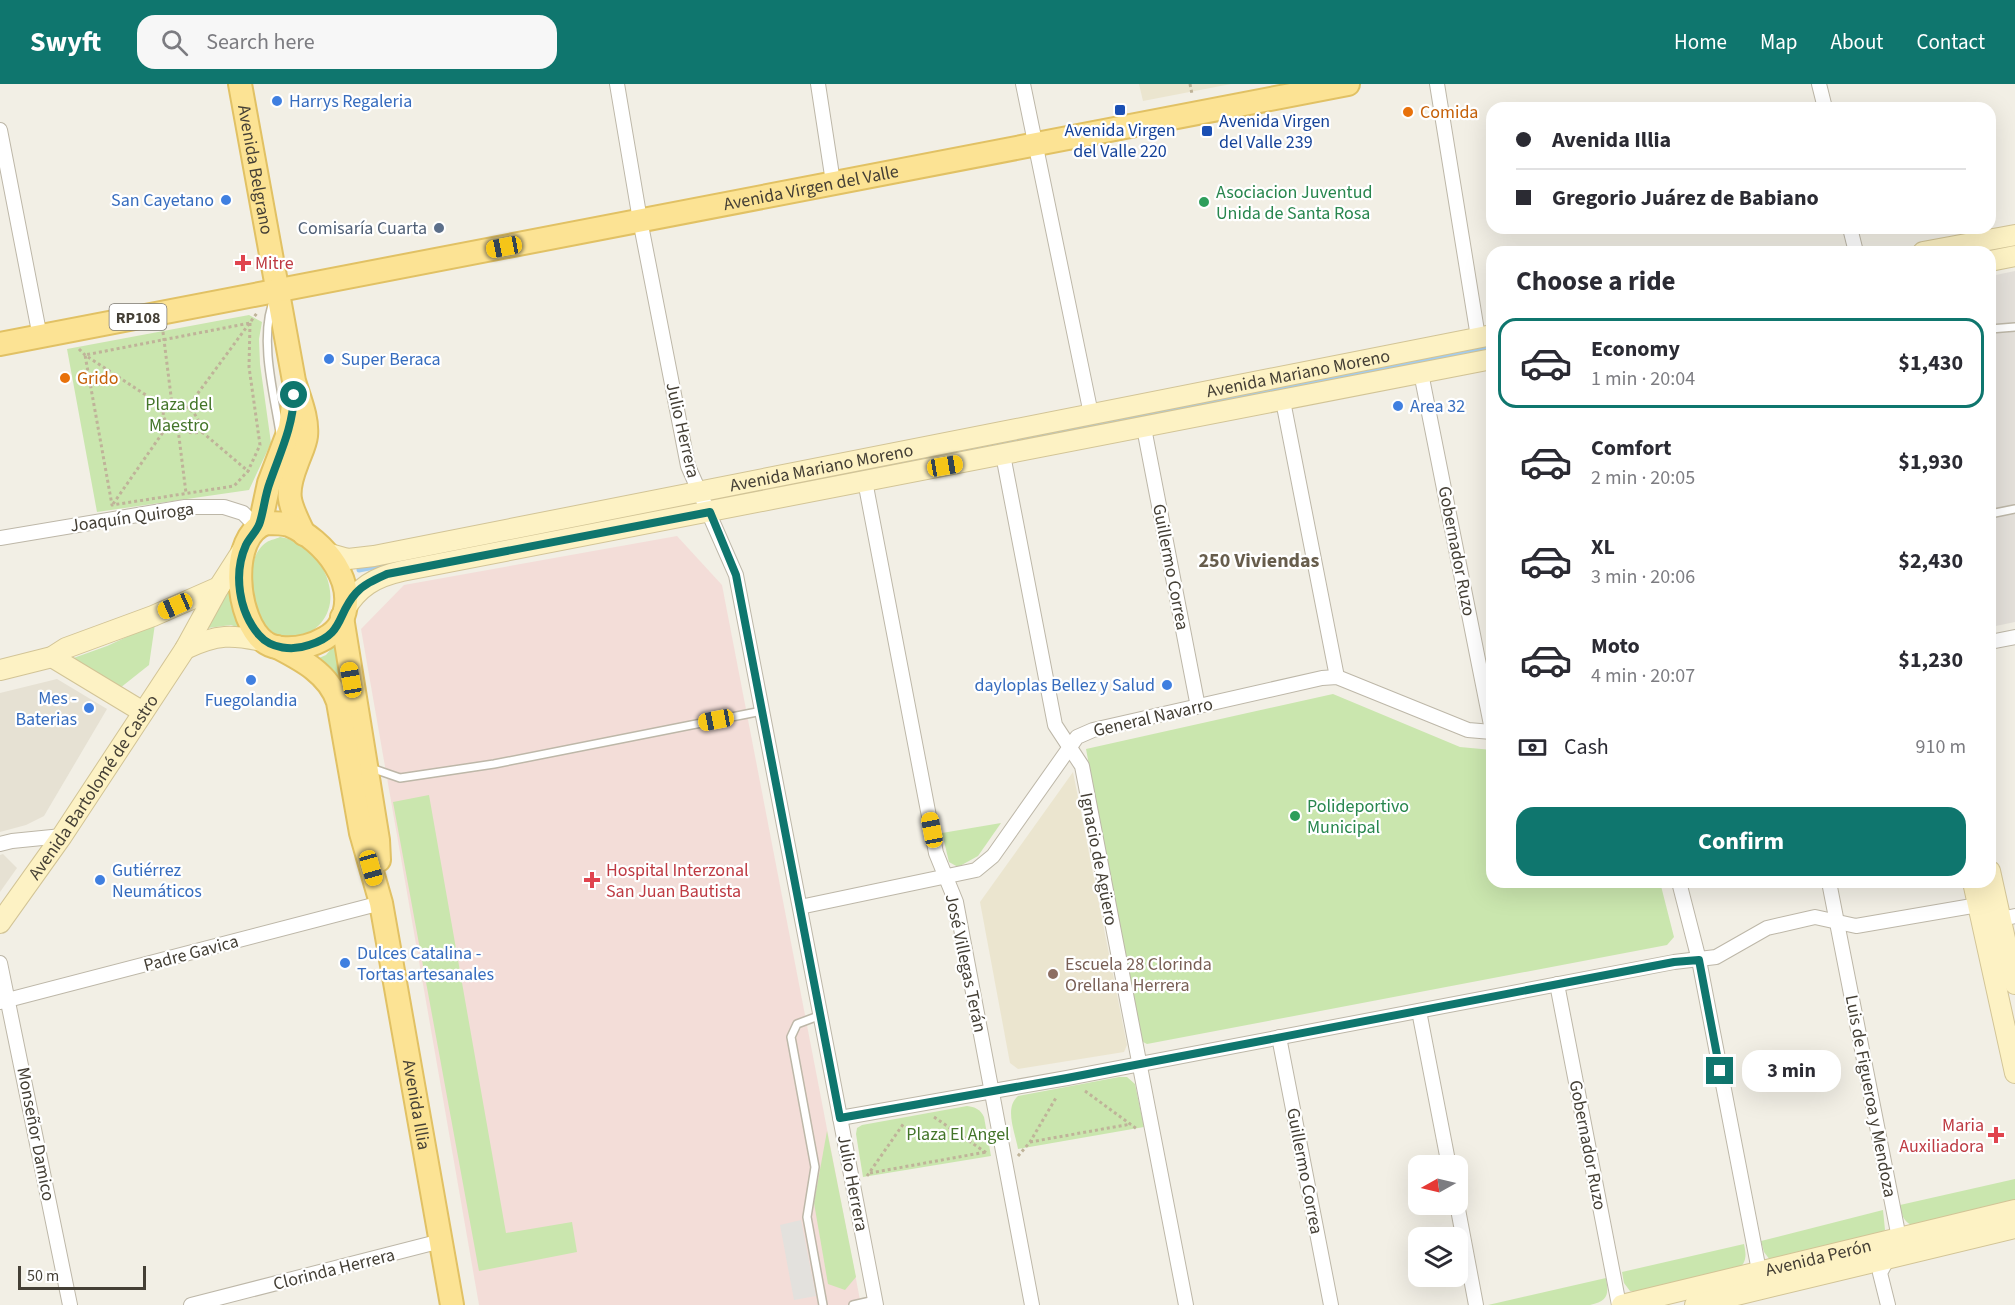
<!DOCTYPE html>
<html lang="en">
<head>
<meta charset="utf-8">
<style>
	body { margin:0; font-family:"Source Sans 3",sans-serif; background:#f7f7f7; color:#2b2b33; height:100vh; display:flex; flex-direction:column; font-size:22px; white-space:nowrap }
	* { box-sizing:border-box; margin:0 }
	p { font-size:20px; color:#7c7c81 }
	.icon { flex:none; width:33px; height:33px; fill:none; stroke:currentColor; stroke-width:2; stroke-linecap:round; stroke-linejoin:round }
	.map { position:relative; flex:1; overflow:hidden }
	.panel { position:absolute; left:1486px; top:162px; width:510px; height:642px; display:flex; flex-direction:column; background:#fff; border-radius:18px; box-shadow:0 6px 24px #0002 }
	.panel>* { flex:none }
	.guide { position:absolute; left:1486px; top:18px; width:510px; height:132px; border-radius:18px; box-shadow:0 6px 24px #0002; display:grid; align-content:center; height:132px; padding:0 30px; background:#fff }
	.needle { width:39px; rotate:262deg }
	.fabs { position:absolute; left:1408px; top:1071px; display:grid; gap:12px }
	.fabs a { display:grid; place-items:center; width:60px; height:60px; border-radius:12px; background:#fff; box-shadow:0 6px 24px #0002; font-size:30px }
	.scale { position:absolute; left:18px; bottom:15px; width:128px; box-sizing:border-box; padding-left:6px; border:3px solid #443f35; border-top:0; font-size:16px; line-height:21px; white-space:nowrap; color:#443f35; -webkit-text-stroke:4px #fff; paint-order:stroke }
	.end { position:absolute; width:27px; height:27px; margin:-14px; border:8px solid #0f766e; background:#fff; box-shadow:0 0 0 3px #fff }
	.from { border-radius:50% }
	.bubble { position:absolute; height:42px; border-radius:18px; background:#fff; box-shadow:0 6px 24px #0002; font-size:20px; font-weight:700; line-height:42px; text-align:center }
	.car { position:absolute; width:18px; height:36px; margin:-18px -9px; border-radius:8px; box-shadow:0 0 4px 2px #0007; background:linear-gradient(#f5c518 24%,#345 0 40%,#f5c518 0 76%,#345 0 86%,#f5c518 0) }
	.guide b { display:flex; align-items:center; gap:21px; height:57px; font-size:22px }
	.guide b+b { border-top:2px solid #e1e1e2 }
	.guide i { width:15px; height:15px; background:#2b2b33 }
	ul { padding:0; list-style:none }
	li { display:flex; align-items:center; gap:18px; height:90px; margin:0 12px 9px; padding:0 18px; border:3px solid transparent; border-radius:18px }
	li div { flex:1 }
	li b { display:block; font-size:22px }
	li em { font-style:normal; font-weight:700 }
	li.selected { border-color:#0f766e }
	li>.icon { width:54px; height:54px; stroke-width:1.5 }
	h2 { padding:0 30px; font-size:27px; line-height:72px }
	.pay { display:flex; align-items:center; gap:15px; height:66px; padding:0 30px; font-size:22px }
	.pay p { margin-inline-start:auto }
	.primary-button { display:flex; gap:12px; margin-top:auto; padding:12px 30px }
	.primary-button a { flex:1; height:69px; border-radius:18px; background:#0f766e; color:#fff; font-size:24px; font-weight:700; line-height:69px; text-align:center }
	header { display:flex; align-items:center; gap:36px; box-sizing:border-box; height:84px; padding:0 30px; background:#0f766e; color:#fff }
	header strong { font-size:28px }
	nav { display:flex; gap:33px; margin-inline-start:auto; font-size:21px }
	.search { width:420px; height:54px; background:#f7f7f7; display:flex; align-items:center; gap:15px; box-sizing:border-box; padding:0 21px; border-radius:18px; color:#7c7c81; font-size:22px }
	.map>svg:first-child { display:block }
</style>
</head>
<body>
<header>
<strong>Swyft</strong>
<div class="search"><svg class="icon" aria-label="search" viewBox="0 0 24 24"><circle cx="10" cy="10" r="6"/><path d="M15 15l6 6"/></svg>Search here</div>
<nav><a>Home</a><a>Map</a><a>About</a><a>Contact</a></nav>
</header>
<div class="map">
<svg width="2015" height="1221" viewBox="0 0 2015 1221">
	<rect width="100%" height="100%" fill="#f2efe5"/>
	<g fill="#e6e1d3">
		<polygon points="57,595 107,625 44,732 26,741 0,748 0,609"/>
		<polygon points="3,770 17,784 0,808 0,771"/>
	</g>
	<polygon fill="#e4e0da" points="2015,187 2015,538 1991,543 1991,192"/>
	<g fill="#ebe5cf">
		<polygon points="1139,0 1231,0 1143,17"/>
		<polygon points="1073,688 1127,961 1124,968 1018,985 1010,979 980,818"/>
	</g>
	<polygon fill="#f3ddd8" points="677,452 722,501 861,1221 479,1221 361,545 404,501"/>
	<g fill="#cae6ae">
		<polygon points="249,231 262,238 259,255 260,280 271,359 249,406 97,428 67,265"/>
		<path d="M280 453C309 457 334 489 330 519 325 551 286 565 263 542 247 525 244 472 267 458 270 456 276 455 280 453Z"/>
		<polygon points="231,500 245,546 231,541 208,544"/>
		<polygon points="155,540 149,581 120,604 68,576 107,562"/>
		<polygon points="337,558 344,604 332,586 319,574 326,571"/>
		<polygon points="1333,610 1460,663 1492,666 1492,798 1660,798 1674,853 1667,861 1147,960 1141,957 1086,665"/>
		<polygon points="429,711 506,1149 572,1138 577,1168 479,1187 393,718"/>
		<polygon points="1001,739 978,772 958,783 949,778 942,749"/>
		<path d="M1119 993H1127L1135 1000 1144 1043 1018 1065C1015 1048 1004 1024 1018 1012Z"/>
		<path d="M967 1022C975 1023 980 1025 984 1033L991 1072 863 1093 856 1050 857 1044 862 1041Z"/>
		<polygon points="827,1047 856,1193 845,1206 828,1200 814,1119"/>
		<path d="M2015 1095V1119L1918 1143C1905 1140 1902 1134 1900 1121Z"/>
		<polygon points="1883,1126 1885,1146 1879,1150 1770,1176 1764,1168 1761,1157"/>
		<path d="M1744 1160C1746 1170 1747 1176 1740 1184L1640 1209 1630 1207 1624 1199 1622 1188Z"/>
		<path d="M1606 1194C1609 1211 1608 1217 1590 1221H1488Z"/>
	</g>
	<polygon fill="#e3e1dd" points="801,1136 816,1212 794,1216 780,1141"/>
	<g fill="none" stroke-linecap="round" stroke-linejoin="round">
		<g stroke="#a2ccef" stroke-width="5">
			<polyline points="1983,168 2015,162"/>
			<polyline points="667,426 1492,263"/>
			<polyline points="428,472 628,433"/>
			<polyline points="359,486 399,478"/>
		</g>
		<defs>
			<g id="lane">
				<path d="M272 221C260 259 274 310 280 349"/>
				<polyline points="1990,245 2015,243"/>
				<polyline points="1990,430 2015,425"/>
				<polyline points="371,684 400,694 494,680 762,627"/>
				<polyline points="821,931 797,940 791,953 815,1083 807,1133 823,1221"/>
				<polyline points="853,1221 875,1216"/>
			</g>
			<g id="street">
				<polyline points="617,0 640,136 688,382 736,491 876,1221"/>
				<polyline points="818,0 833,98"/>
				<polyline points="1023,0 1091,330"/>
				<polyline points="1437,0 1478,253"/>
				<polyline points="1819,0 1825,24"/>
				<polyline points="0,46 40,253"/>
				<polyline points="1850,144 1856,168"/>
				<polyline points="1421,289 1492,646"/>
				<polyline points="1283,317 1337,593"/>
				<polyline points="1144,344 1198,623"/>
				<polyline points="1003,371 1055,641 1082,682 1186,1221"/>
				<polyline points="865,397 936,769 956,818 1032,1221"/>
				<polyline points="0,454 185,423 224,423 243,429 257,443"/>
				<polyline points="1990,558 2015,553"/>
				<polyline points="0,760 12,757 62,752"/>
				<polyline points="1679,798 1699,876 1761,1197"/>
				<polyline points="1829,798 1899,1154 1880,1189 1888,1221"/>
				<polyline points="800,823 976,786 993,772 1077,653 1093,646 1322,594 1337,593 1468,646 1492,648"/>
				<polyline points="0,879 70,1221"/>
				<polyline points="1557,900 1619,1221"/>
				<polyline points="0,918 381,819"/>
				<polyline points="1419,927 1449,1082"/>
				<polyline points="1279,953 1331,1221"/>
				<polyline points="840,1034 1067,994 1674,878 1716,873 1767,844 1815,833 1856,842 1978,821 2001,835 2015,832"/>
				<polyline points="1457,1120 1476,1221"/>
				<polyline points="191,1221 441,1157"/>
			</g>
			<g id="secondary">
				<polyline points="1923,168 2015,151"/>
				<polyline points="1990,177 2015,172"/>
				<path id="s1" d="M327 469 348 475 374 472 1492 251"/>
				<path d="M344 527C358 503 375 493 402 487L1492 275"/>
				<path d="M185 565C217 550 232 550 266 558"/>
				<polyline points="52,573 143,628"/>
				<polyline points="0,586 52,573 66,564 153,532 219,503"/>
				<polyline points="1990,787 2015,900"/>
				<polyline points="1973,798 2015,989"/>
				<path id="s2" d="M0 839 62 752 185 565 219 503 244 464"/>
				<path id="s3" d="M1622 1221 2015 1126"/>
				<polyline points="1695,1221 2015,1144"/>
			</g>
			<g id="primary">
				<path id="s4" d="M240 0 294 297C299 314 308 334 306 352 305 361 300 370 297 379 284 412 289 419 304 450"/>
				<path id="s5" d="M0 260 1348 0"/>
				<path d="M267 439C274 439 282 439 289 441 324 456 361 500 340 540 334 551 318 559 306 562 294 565 277 566 266 559 235 538 228 450 267 439Z"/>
				<polyline points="260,441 269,399 290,344 294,313"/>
				<polyline points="342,533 378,756 379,776"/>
				<path id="s6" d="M277 563C302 576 329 590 338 618L361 749 381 819 452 1221"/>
			</g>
		</defs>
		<use href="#lane" stroke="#bdb7a8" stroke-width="10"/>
		<use href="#street" stroke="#bdb7a8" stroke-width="16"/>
		<use href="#secondary" stroke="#d2c496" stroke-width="22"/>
		<use href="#primary" stroke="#e1c164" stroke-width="26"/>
		<g stroke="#bfb399" stroke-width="3" stroke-dasharray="3 3" stroke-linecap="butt">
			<polyline points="1190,0 1192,10"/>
			<polygon points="250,239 249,283 260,361 248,387 234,402 112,421 85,271"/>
			<polyline points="163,248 172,320"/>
			<polyline points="79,265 85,271 164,323"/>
			<path d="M167 320C188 320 198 328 202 348 188 351 169 345 163 332L164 323Z"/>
			<polyline points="187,324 257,229"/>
			<polyline points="178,345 186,409"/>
			<polyline points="202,348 249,388"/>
			<polyline points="113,420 168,341"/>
			<polyline points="1085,1007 1137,1045"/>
			<polyline points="934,1033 988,1070"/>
			<polyline points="1030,1058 1131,1040"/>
			<polyline points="1018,1072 1030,1058 1057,1012"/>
			<polyline points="870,1089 986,1068"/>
			<polyline points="867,1092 904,1039"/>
		</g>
		<use href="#lane" stroke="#fff" stroke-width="7"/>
		<use href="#street" stroke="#fff" stroke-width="14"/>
		<use href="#secondary" stroke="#fdf2c4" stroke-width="20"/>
		<use href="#primary" stroke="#fce394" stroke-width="22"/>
	</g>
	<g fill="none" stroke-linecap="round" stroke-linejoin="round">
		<path stroke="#0f766e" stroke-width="8" d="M294 311C293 343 280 369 270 398 265 411 264 425 260 438 258 446 250 453 246 461 233 490 239 528 259 551 271 565 293 567 309 561 345 550 336 531 356 509 364 500 376 495 387 490L710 428 736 491 840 1034 1067 994 1674 878 1699 876 1720 987"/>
	</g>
	<g fill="#3f7fe0" stroke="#fff" stroke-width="2">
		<circle cx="277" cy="17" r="6"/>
		<circle cx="226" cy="116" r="6"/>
		<circle cx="329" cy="275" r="6"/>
		<circle cx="1398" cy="322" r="6"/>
		<circle cx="251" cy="596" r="6"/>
		<circle cx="1167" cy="601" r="6"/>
		<circle cx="89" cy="624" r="6"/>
		<circle cx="100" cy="796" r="6"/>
		<circle cx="345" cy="879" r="6"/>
	</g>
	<g fill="#1a4fb4" stroke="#fff" stroke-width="2">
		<rect x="1114" y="20" width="12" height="12" rx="3"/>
		<rect x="1201" y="41" width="12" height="12" rx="3"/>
	</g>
	<g fill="#e8710a" stroke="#fff" stroke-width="2">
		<circle cx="1408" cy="28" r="6"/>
		<circle cx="65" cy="294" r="6"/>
	</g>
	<g fill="#2e9e5b" stroke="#fff" stroke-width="2">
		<circle cx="1204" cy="118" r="6"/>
		<circle cx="1295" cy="732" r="6"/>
	</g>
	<circle fill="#5c6f8a" stroke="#fff" stroke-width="2" cx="439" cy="144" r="6"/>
	<g fill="#e0444e" stroke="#fff" stroke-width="2">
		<path d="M240 170h6v6h6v6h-6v6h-6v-6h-6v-6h6z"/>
		<path d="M589 787h6v6h6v6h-6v6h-6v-6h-6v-6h6z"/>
		<path d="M1993 1042h6v6h6v6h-6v6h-6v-6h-6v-6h6z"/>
	</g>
	<circle fill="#8d6e63" stroke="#fff" stroke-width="2" cx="1053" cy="890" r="6"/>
	<g text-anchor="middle" stroke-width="4.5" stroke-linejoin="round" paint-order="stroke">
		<rect fill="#fff" stroke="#7c7972" stroke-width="1.5" x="109.5" y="220" width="57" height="26" rx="4.5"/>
		<g font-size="16" font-weight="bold" fill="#443f35">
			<text x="138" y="239">RP108</text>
		</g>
		<g font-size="18" fill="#366cbe" stroke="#fff" text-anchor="start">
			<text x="289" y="23">Harrys Regaleria</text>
			<text x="214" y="122" text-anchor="end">San Cayetano</text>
			<text x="341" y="281">Super Beraca</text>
			<text x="1410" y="328">Area 32</text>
			<text x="1155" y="607" text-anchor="end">dayloplas Bellez y Salud</text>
			<text x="77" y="620" text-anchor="end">Mes -<tspan x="77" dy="21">Baterias</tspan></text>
			<text x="251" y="622" text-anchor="middle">Fuegolandia</text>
			<text x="112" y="792">Gutiérrez<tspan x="112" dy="21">Neumáticos</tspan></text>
			<text x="357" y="875">Dulces Catalina -<tspan x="357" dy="21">Tortas artesanales</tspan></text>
		</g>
		<g font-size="18" fill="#c56008" stroke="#fff" text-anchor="start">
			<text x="1420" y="34">Comida</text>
			<text x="77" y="300">Grido</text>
		</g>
		<g font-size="18" fill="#164399" stroke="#fff" text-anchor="start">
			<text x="1219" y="43">Avenida Virgen<tspan x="1219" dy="21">del Valle 239</tspan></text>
			<text x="1120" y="52" text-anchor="middle">Avenida Virgen<tspan x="1120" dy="21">del Valle 220</tspan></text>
		</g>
		<g font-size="18" fill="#443f35" stroke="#fff">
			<text dy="6" stroke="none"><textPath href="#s4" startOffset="87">Avenida Belgrano</textPath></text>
			<text dy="6" stroke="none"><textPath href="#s5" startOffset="826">Avenida Virgen del Valle</textPath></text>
			<text dy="6" stroke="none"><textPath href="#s1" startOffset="990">Avenida Mariano Moreno</textPath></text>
			<text transform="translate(683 346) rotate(77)" y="6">Julio Herrera</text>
			<text dy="6" stroke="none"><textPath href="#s1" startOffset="504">Avenida Mariano Moreno</textPath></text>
			<text transform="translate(132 433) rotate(-8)" y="6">Joaquín Quiroga</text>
			<text transform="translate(1457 467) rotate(79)" y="6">Gobernador Ruzo</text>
			<text transform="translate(1171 483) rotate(79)" y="6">Guillermo Correa</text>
			<text transform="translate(1153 633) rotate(-13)" y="6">General Navarro</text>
			<text dy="6" stroke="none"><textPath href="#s2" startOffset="165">Avenida Bartolomé de Castro</textPath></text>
			<text transform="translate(1099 775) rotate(79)" y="6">Ignacio de Agüero</text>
			<text transform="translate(191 869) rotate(-15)" y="6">Padre Gavica</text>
			<text transform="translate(966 879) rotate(78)" y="6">José Villegas Terán</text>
			<text transform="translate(1871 1012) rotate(79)" y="6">Luis de Figueroa y Mendoza</text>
			<text dy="6" stroke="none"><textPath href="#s6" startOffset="495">Avenida Illia</textPath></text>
			<text transform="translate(36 1050) rotate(79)" y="6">Monseñor Damico</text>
			<text transform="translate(1588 1061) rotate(79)" y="6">Gobernador Ruzo</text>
			<text transform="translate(1305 1087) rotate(79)" y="6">Guillermo Correa</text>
			<text transform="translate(853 1099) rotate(79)" y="6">Julio Herrera</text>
			<text dy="6" stroke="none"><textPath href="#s3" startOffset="202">Avenida Perón</textPath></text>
			<text transform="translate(334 1185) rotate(-14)" y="6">Clorinda Herrera</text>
		</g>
		<g font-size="18" fill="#27864d" stroke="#fff" text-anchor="start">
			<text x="1216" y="114">Asociacion Juventud<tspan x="1216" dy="21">Unida de Santa Rosa</tspan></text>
			<text x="1307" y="728">Polideportivo<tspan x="1307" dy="21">Municipal</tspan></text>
		</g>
		<g font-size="18" fill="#4e5e75" stroke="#fff" text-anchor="end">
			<text x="427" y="150">Comisaría Cuarta</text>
		</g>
		<g font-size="18" fill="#be3a42" stroke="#fff" text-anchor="start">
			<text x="255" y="185">Mitre</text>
			<text x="606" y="792">Hospital Interzonal<tspan x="606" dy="21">San Juan Bautista</tspan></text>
			<text x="1984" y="1047" text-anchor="end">Maria<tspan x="1984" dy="21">Auxiliadora</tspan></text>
		</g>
		<g font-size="18" fill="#437529" stroke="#fff">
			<text x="179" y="326">Plaza del<tspan x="179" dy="21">Maestro</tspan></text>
			<text x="958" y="1056">Plaza El Angel</text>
		</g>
		<g font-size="18" fill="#785e54" stroke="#fff" text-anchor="start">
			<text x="1065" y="886">Escuela 28 Clorinda<tspan x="1065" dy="21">Orellana Herrera</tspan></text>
		</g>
		<g font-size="20" font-weight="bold" fill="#675d4c" stroke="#fff">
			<text x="1259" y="483">250 Viviendas</text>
		</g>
	</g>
</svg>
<div class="fabs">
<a><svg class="needle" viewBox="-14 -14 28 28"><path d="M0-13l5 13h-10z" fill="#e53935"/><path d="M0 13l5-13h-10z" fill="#7c7c81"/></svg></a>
<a><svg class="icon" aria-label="layers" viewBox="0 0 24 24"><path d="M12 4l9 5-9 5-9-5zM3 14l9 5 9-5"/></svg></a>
</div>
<div class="scale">50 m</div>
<i class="end from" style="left:294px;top:311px"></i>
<i class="end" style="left:1720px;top:987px"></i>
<div class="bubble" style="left:1742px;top:966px;width:99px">3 min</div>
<i class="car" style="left:504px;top:163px;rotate:259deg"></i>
<i class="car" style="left:945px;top:382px;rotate:80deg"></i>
<i class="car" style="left:175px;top:522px;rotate:246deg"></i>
<i class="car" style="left:351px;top:596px;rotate:350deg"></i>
<i class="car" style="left:716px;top:636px;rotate:259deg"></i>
<i class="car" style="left:932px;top:746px;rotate:349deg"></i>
<i class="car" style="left:371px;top:784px;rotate:164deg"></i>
<div class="guide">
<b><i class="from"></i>Avenida Illia</b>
<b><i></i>Gregorio Juárez de Babiano</b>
</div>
<section class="panel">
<h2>Choose a ride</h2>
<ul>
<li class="selected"><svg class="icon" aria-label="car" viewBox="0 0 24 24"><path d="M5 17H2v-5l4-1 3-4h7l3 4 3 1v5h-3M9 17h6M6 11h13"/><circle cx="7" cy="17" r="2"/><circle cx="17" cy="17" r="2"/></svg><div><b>Economy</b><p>1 min · 20:04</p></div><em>$1,430</em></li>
<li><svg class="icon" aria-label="car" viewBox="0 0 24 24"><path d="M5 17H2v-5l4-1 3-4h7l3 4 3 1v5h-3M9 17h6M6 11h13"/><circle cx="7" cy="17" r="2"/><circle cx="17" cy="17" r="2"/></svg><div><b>Comfort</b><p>2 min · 20:05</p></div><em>$1,930</em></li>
<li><svg class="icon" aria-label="car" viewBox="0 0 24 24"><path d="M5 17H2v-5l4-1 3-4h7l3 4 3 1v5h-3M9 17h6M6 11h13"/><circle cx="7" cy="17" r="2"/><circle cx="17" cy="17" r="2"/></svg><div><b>XL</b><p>3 min · 20:06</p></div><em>$2,430</em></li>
<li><svg class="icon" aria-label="car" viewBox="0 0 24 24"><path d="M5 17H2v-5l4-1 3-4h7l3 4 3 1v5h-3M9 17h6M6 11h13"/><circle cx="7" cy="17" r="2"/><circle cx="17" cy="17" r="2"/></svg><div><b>Moto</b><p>4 min · 20:07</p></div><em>$1,230</em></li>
</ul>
<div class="pay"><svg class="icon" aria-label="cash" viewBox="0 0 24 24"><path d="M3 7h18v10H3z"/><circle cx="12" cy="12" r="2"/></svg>Cash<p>910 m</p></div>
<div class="primary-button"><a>Confirm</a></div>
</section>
</div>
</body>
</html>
